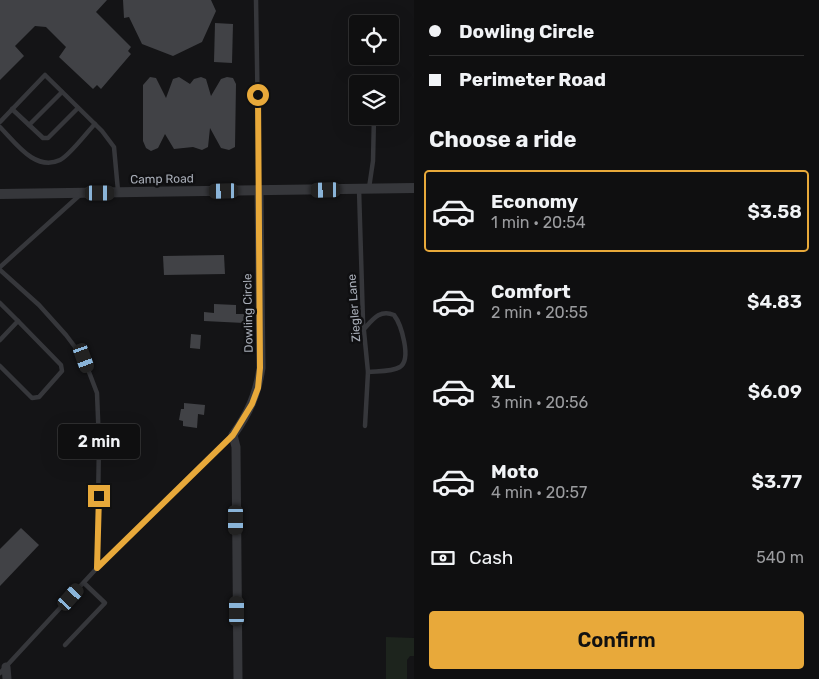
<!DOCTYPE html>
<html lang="en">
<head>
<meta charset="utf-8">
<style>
	body { margin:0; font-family:Rubik,sans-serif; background:#181819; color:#f1f3f6; height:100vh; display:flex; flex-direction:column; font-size:19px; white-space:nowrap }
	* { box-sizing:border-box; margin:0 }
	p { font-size:16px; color:#9b9c9f }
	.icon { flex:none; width:28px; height:28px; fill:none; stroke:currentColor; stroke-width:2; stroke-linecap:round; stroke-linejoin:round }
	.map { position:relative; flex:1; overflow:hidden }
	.side { display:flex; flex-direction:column; background:#0f0f10; width:405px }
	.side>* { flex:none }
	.guide { display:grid; align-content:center; height:110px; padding:0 15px; background:#0f0f10 }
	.buttons { position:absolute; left:349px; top:15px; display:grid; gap:10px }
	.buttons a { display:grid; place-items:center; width:50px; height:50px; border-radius:5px; background:#0f0f10; box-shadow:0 5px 20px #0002,0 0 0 1px #2f2f30; font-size:25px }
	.end { position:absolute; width:22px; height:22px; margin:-11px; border:6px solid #e8a93a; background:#111; box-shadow:0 0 0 2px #111 }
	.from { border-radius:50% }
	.bubble { position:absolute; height:35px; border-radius:5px; background:#0f0f10; box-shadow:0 5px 20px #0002,0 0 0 1px #2f2f30; font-size:16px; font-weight:600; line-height:35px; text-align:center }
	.car { position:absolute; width:15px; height:30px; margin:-15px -8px; border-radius:6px; box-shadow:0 0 4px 1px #0007; background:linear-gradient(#222 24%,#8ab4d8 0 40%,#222 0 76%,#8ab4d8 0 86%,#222 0) }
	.guide b { display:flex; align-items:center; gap:18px; height:48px; font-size:19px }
	.guide b+b { border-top:1px solid #2f2f30 }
	.guide i { width:12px; height:12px; background:#f1f3f6 }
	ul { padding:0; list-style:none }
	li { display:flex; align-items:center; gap:15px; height:82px; margin:0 10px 8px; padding:0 5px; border:2px solid transparent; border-radius:5px }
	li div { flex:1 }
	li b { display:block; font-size:19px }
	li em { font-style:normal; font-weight:600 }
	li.selected { border-color:#e8a93a }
	li>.icon { width:45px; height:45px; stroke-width:1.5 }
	h2 { padding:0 15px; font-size:22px; line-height:60px }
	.pay { display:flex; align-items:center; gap:12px; height:55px; padding:0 15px; font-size:19px }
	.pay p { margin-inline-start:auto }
	.primary-button { display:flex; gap:10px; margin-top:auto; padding:10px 15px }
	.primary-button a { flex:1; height:58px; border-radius:5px; background:#e8a93a; color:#111; font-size:20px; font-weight:600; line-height:58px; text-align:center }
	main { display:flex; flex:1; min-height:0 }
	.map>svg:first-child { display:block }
</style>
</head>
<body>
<main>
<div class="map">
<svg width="414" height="679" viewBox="0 0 414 679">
	<rect width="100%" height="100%" fill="#141416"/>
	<polygon fill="#1d241d" points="386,637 414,638 414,656 410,656 407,660 407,679 386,679"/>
	<g fill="#414246">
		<polygon points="0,0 107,0 96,12 131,47 128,51 131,54 101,89 97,85 93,89 59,57 66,47 46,27 35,26 15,46 24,56 0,80"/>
		<polygon points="123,0 211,0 216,11 202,42 173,56 142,44 129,17 124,18"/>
		<polygon points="215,23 233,24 232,63 214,62"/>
		<polygon points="150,77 156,78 166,98 173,79 179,77 190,84 194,79 201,77 206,79 211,96 221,79 227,77 233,78 236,84 235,147 229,150 221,148 210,128 208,147 202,150 193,147 174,149 165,134 158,148 151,151 146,148 143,141 143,85"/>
		<polygon points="224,255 225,274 164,275 163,256"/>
		<polygon points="214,304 236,305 236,314 244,314 244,323 204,321 204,312 214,313"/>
		<polygon points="191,334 201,335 200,349 190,348"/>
		<polygon points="184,403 205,405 204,415 198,414 197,428 183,426 183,421 179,420 181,409 184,409"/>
		<polygon points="21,528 39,545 0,586 0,549"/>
	</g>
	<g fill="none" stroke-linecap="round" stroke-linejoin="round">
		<g stroke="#36373b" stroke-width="4.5">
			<polyline points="256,0 259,189"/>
			<polyline points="12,109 43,138 48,138 78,108"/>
			<polyline points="0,122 45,75 102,131 114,147 118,191"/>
			<polyline points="29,125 62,92"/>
			<path d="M0 127C15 142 35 172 60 160 70 155 86 133 95 124"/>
			<polyline points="369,188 373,161 374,116"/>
			<polyline points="359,189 363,321 368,372 365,426"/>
			<polyline points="0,267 81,194"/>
			<polyline points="0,270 39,305 66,335 84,359 97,393 99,443 97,568"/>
			<polyline points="0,303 18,321 0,340"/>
			<path d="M364 329C373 319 380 309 394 315 401 324 412 359 400 367 392 372 377 371 368 372"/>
			<polyline points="0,366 32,398 39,397 62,371 61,365 18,321"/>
			<polyline points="65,645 105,603 84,583"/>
			<polyline points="0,673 97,568 232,436"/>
		</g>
		<g stroke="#36373b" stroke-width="9">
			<polyline points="6,667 7,679"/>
			<path d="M238 679 236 447 233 435C249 413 257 394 261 368L259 191"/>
		</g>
		<polyline stroke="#36373b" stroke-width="10" points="0,194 414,188"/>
	</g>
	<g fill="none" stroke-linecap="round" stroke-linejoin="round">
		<polyline stroke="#e8a93a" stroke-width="6" points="99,496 97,568 233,435 252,404 258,388 260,368 258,95"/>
	</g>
	<g text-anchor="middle" stroke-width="5" stroke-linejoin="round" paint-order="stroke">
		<g font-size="12" fill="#a7acb6" stroke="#0f0f11">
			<text transform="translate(162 179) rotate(-1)" y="4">Camp Road</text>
			<text transform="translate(354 308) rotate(-94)" y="4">Ziegler Lane</text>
			<text transform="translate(248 313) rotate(-91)" y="4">Dowling Circle</text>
		</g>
	</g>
</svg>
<div class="buttons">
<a><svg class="icon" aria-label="locate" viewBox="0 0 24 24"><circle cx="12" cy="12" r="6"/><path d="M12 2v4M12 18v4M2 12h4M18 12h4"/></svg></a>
<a><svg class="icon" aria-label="layers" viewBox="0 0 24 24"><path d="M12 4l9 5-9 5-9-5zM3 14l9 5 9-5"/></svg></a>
</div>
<i class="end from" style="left:258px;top:95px"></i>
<i class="end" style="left:99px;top:496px"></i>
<div class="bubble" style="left:58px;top:424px;width:82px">2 min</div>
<i class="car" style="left:326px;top:190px;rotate:269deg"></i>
<i class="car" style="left:224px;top:191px;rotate:269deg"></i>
<i class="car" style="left:100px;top:193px;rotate:90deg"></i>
<i class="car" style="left:84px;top:358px;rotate:160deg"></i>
<i class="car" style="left:236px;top:520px;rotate:180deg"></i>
<i class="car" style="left:71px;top:597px;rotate:42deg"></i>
<i class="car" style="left:237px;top:611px;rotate:0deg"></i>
</div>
<section class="side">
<div class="guide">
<b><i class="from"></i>Dowling Circle</b>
<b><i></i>Perimeter Road</b>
</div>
<h2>Choose a ride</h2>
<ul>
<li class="selected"><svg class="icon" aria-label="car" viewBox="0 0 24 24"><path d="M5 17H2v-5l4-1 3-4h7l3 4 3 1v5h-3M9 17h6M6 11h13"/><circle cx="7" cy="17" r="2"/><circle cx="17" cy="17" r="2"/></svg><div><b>Economy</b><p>1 min · 20:54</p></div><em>$3.58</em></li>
<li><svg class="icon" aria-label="car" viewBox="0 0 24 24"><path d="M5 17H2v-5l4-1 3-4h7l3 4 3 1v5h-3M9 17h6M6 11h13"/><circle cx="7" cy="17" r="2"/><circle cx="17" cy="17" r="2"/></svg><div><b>Comfort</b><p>2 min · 20:55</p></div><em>$4.83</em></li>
<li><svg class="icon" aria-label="car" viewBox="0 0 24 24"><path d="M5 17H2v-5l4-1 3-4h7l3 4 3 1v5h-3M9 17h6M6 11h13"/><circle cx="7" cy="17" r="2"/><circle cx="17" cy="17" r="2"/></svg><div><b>XL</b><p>3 min · 20:56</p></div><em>$6.09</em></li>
<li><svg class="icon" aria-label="car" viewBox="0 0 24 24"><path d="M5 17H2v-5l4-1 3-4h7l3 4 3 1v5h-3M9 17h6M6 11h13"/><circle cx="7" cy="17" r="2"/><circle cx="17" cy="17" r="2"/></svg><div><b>Moto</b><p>4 min · 20:57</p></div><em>$3.77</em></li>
</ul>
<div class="pay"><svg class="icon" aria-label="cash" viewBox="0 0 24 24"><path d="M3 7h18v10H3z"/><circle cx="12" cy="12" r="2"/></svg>Cash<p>540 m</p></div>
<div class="primary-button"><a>Confirm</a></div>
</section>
</main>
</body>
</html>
